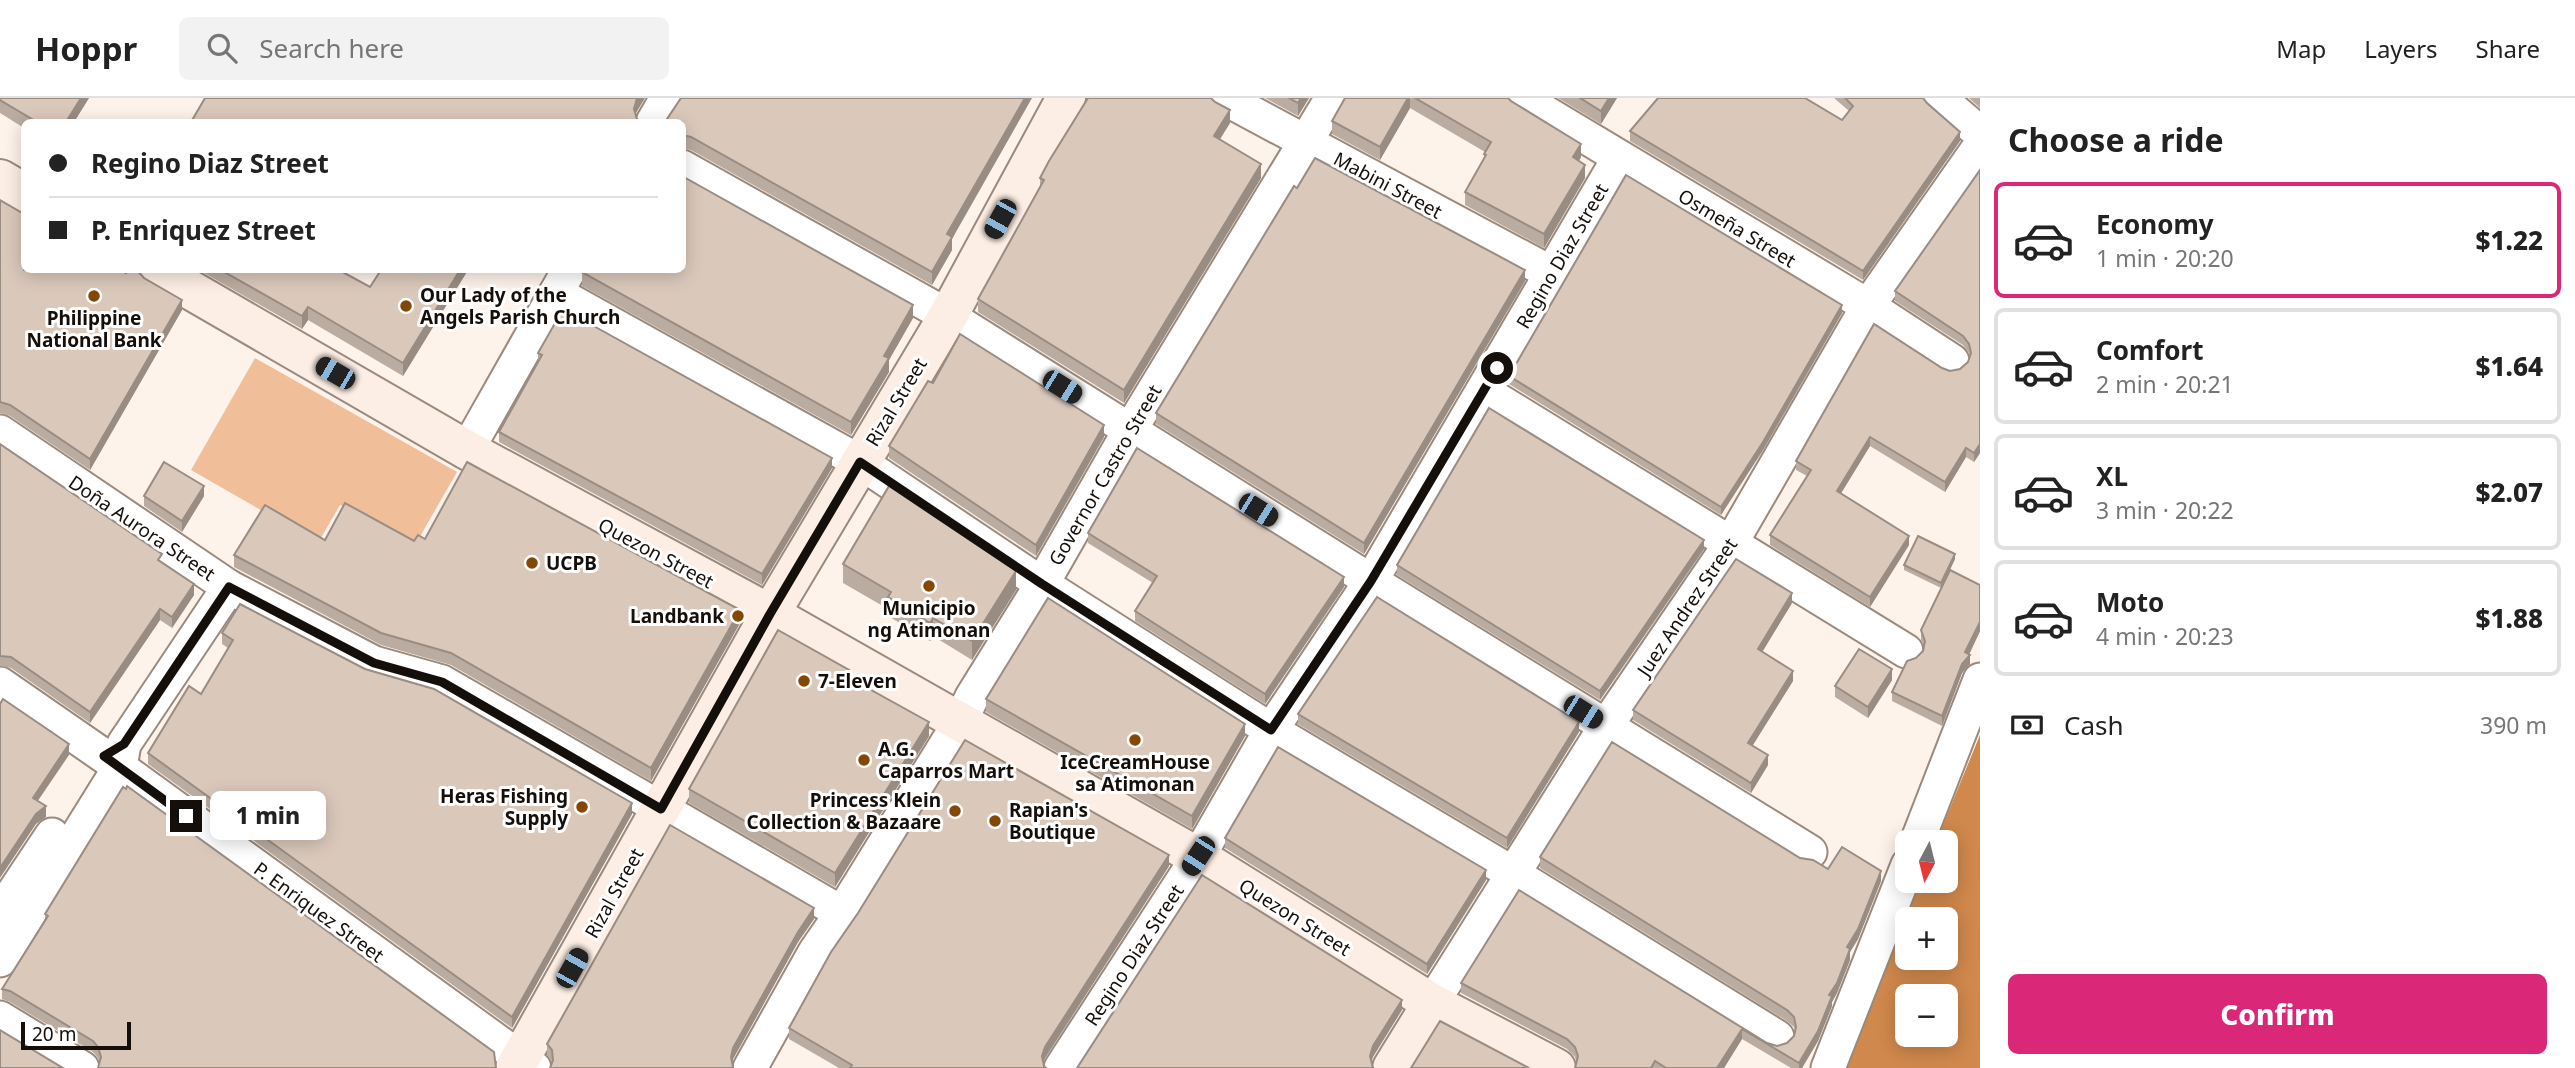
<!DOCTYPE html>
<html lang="en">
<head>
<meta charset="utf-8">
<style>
	body { margin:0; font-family:"Noto Sans",sans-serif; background:#f2f2f2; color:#222; height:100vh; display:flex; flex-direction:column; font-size:26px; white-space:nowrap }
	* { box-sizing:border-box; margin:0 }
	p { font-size:23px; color:#767676 }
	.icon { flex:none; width:38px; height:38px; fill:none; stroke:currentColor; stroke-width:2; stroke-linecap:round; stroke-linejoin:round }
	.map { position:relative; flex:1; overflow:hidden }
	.panel { display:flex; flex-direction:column; background:#fff; width:595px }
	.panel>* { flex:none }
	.banner { position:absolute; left:21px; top:21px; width:665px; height:154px; border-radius:10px; box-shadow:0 4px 18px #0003; display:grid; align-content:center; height:154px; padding:0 28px; background:#fff }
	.needle { width:46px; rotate:187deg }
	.fabs { position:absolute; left:1895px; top:732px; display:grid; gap:14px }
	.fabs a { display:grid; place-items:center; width:63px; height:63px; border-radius:10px; background:#fff; box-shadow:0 4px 18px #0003; font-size:35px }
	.scale { position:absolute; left:21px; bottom:18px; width:110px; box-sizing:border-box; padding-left:7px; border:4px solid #150f0b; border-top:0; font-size:19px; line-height:24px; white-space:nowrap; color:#150f0b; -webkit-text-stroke:5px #fff; paint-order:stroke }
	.end { position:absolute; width:32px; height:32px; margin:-16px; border:9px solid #150f0b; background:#fff; box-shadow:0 0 0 4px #fff }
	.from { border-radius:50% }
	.bubble { position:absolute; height:49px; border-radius:10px; background:#fff; box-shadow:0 4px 18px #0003; font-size:23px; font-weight:800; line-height:49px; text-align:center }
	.car { position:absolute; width:21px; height:42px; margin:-21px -10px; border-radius:9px; box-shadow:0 0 5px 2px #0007; background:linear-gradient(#222 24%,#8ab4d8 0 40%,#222 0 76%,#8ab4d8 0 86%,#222 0) }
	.banner b { display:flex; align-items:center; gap:24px; height:66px; font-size:26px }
	.banner b+b { border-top:2px solid #e0e0e0 }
	.banner i { width:18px; height:18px; background:#222 }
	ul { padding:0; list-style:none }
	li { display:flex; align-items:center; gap:21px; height:116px; margin:0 14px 10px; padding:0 14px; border:4px solid #e0e0e0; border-radius:10px }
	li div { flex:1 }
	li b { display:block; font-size:26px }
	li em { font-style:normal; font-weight:800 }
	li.current { border-color:#db2777 }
	li>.icon { width:63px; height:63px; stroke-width:1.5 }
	h2 { padding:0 28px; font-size:32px; line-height:84px }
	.pay { display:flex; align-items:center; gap:18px; height:77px; padding:0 28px; font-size:26px }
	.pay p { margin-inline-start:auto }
	.button { display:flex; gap:14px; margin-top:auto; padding:14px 28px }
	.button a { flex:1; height:80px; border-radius:10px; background:#db2777; color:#fff; font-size:28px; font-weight:800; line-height:80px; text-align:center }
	header { display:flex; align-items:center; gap:42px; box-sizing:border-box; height:98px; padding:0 35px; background:#fff; border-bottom:2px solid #e0e0e0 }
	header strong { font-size:33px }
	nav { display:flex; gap:38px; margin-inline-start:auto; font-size:24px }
	.search { width:490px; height:63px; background:#f2f2f2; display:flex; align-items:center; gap:18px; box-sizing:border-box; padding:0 24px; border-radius:10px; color:#767676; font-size:26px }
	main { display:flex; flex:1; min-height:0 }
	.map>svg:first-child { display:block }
</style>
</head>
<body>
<header>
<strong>Hoppr</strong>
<div class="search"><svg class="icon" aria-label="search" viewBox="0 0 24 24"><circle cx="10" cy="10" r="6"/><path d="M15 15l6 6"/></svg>Search here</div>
<nav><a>Map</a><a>Layers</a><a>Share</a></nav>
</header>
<main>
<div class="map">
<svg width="1980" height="970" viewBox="0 0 1980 970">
	<rect width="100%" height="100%" fill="#fef3eb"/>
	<polygon fill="#f0bf9a" points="255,260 457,374 414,449 340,407 318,445 191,372"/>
	<path fill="#d0884c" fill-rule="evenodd" d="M1980 637V970H1843L1920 782H1946V744H1936ZM1908 821H1946V859H1908ZM1908 898H1946V936H1908Z"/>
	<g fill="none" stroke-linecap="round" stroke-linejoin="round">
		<defs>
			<g id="street">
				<polyline points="1224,0 1551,175"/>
				<polyline points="1521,0 1868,208 1952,263"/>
				<polyline points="1939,0 1980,35"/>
				<polyline points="653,24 667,0"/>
				<polyline points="682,69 948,218 1371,483 1810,754"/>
				<polyline points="556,195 860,364 1042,486 1271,632 1512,775 1777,939"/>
				<polyline points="1483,293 1906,553"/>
				<polyline points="0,334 229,489 374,565 442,584 842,815"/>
				<polyline points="467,352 569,172"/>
				<polyline points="0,586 104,658 534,970"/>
				<polyline points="1917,744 1980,582"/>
				<polyline points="0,815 52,737"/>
				<polyline points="0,862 120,669 124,646 229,489"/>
				<polyline points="1432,905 1606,628 1731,445 1868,208 1980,48"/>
				<polyline points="0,920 82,970"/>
				<polyline points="750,970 815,854 842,815 960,624 972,599 1042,486 1130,332 1332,0"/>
				<polyline points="1061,970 1198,759 1271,632 1371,483 1619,60"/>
				<polyline points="1828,970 1908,767"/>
			</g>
			<g id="secondary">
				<polyline points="0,81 24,95"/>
				<polyline points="156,172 467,352 770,516 1198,759 1432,905 1556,970"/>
				<polyline points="515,970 770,516 948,218 1066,0"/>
				<polyline points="1392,970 1432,905"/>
			</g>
		</defs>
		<use href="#street" stroke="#9a897d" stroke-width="37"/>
		<use href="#secondary" stroke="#9a897d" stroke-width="42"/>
		<use href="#street" stroke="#fff" stroke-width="33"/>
		<use href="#secondary" stroke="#fceee4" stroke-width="38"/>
	</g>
	<g fill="#bbaca1">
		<polygon points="0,0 89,0 74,24 24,24 24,30 0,15"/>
		<polygon points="1265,0 1309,0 1298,18"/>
		<polygon points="1345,0 1508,0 1581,59 1579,63 1585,80 1544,150 1465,107 1465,94 1484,61 1484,56 1485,54 1410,10 1380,62 1332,36 1332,23"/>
		<polygon points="1558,0 1617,0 1601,26"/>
		<polygon points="1834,0 1923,0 1960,43 1863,182 1630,43 1630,33 1842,22 1849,13"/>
		<polygon points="1969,0 1980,0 1980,10"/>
		<polygon points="682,24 952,141 952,152 932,187 691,52 682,50"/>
		<polygon points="1230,25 1219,42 1261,80 1124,305 978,214 978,201 1040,89 1040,80"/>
		<polygon points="1980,72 1980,355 1974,364 1966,359 1945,394 1870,348 1841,395 1909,447 1870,509 1770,447 1770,437 1807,378 1796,372 1796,363 1942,270 1950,273 1960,271 1968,264 1970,259 1969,255 1963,247 1895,203 1895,193"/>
		<polygon points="0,102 126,175 144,180 182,212 90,372 10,318 0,315"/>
		<polygon points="199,172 339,172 370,189 468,172 403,278 308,222 302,231"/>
		<polygon points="582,174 913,220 889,262 889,274 851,337 582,188"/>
		<polygon points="1525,183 1364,456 1156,326 1156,315"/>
		<polygon points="1842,215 1763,352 1721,417 1509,286 1509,278"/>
		<polygon points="538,255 832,370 762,487 499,344 499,334 538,263"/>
		<polygon points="933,285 1104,339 1036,458 889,360 889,348"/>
		<polygon points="0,346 162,465 194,497 172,530 160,522 90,625 11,570 0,568"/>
		<polygon points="144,398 204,398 182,434 144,408"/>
		<polygon points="1088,435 1344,489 1265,606 1135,523 1135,513 1153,485 1088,445"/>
		<polygon points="425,441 740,525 651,683 451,567 381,547 234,469 234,457 325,442 414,443"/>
		<polygon points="1704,451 1600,602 1397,477 1397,467"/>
		<polygon points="1955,461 1950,472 1980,487 1980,533 1969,556 1970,566 1962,575 1942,628 1892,603 1892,594 1916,560 1923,553 1924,549 1921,542 1921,532 1941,490 1904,472 1904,467"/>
		<polygon points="843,466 1016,492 972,562 933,538 930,543 888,518 888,511 843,485"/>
		<polygon points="1792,505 1762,554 1793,583 1752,648 1768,667 1751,695 1633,622 1633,612"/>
		<polygon points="222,535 632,716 512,930 148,666 148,655 201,596 228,550 222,546"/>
		<polygon points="849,580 929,638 835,789 689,705 689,691"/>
		<polygon points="1892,582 1868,620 1835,599 1835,588"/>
		<polygon points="986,601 1245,638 1192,731 986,614"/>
		<polygon points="1298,616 1579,634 1507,750 1298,626"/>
		<polygon points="1225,740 1486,782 1427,876 1225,750"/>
		<polygon points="1540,759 1800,760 1828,771 1881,783 1858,841 1850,854 1850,862 1837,895 1832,904 1832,908 1818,943 1802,970 1791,970 1742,941 1724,970 1575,970 1576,964 1575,959 1567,951 1461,895 1461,885 1519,792 1767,945 1777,948 1787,945 1794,938 1795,934 1794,929 1787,923 1540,770"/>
		<polygon points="1169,768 1045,960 1043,965 1046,970 839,970 789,941 789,930"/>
		<polygon points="45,816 494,954 100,964 98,960 93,954 10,904 2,901 2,891 45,823"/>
		<polygon points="814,821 798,844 733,961 732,964 733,970 552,964 547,957 547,946"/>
	</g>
	<g fill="#998c83">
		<polygon points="81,0 89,0 74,24 66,24"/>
		<polygon points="637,0 645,0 636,15 634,24 634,11"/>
		<polygon points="1025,0 1032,0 952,141 952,152 932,187 932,174 947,136"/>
		<polygon points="1301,0 1309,0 1298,18 1298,5"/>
		<polygon points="1408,0 1410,0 1410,10 1380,62 1380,49"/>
		<polygon points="1609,0 1617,0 1601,26 1601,13"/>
		<polygon points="1230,12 1230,25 1214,51 1214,38"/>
		<polygon points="1960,34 1960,43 1863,182 1863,173"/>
		<polygon points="1581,46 1581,59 1573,72 1573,59"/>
		<polygon points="1261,66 1261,80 1124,305 1124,292"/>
		<polygon points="1585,67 1585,80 1544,150 1544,136"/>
		<polygon points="460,172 468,172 403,278 403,265"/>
		<polygon points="1525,172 1525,183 1364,456 1364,445"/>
		<polygon points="182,202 182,212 90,372 90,361"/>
		<polygon points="913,207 913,220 889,262 889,274 851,337 851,324 884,258"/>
		<polygon points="1842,207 1842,215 1763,352 1721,417 1721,409"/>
		<polygon points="308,209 308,222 302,231 302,218"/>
		<polygon points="1104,327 1104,339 1036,458 1036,447"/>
		<polygon points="1870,339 1870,348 1837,402 1837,393"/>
		<polygon points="1980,346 1980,355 1974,364 1974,355"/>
		<polygon points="1966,350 1966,359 1945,394 1945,384"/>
		<polygon points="832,360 832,370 762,487 762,476"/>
		<polygon points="204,388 204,398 182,434 182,423"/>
		<polygon points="1909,438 1909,447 1870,509 1870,499"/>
		<polygon points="1704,442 1704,451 1600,602 1600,593"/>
		<polygon points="1955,456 1955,461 1941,490 1941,485"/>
		<polygon points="1016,473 1016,492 972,562 972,543"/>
		<polygon points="1344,479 1344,489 1265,606 1265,596"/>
		<polygon points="194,486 194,497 172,530 172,519"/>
		<polygon points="1792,495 1792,505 1758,561 1758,551"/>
		<polygon points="160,511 160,522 90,625 90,614"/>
		<polygon points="740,512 740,525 651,683 651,670"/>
		<polygon points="933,520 933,538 930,543 930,525"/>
		<polygon points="1980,524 1980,533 1968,559 1970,557 1970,566 1962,575 1942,628 1942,618 1965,554"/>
		<polygon points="1892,571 1892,582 1868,620 1868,609"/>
		<polygon points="1793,573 1793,583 1748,655 1748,645"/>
		<polygon points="929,624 929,638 835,789 835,775"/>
		<polygon points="1579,624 1579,634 1507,750 1507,740"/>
		<polygon points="1245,626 1245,638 1192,731 1192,718"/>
		<polygon points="69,646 69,657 33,710 33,700"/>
		<polygon points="1768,657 1768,667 1751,695 1751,685"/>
		<polygon points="632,705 632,716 512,930 512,919"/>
		<polygon points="46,708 46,719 36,726 0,780 0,770 36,716"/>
		<polygon points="1169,757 1169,768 1045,960 1042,968 1042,958 1045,949"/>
		<polygon points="1486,772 1486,782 1427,876 1427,866"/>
		<polygon points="1881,773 1881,783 1858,841 1850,854 1850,862 1837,895 1832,904 1832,908 1818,943 1802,970 1799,970 1799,965 1829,897 1847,849"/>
		<polygon points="814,810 814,821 798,844 733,961 731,970 731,959 733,950 798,834"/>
		<polygon points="1402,902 1402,912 1373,959 1370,969 1370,958 1373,948"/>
		<polygon points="1742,931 1742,941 1724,970 1717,970"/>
	</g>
	<g fill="#dac8bb" stroke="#998c83" stroke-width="2">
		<polygon points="0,0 81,0 66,24 37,24 0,2"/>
		<polygon points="205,0 637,0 634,11 637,21 640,24 191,24"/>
		<polygon points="681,0 1025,0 947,136 952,139 932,174 691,39 682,37 682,24 665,24"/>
		<polygon points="1088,0 1211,0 1215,4 1230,12 1214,38 1261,66 1124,292 978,201 1044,82 1040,80 1049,63"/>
		<polygon points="1289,0 1301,0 1298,5"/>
		<polygon points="1345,0 1408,0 1380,49 1332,23"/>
		<polygon points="1415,0 1508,0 1511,3 1581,46 1573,59 1585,67 1544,136 1465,94 1486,57 1484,56 1491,44"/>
		<polygon points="1580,0 1609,0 1601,13"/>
		<polygon points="1658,0 1805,0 1842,22 1853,8 1845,0 1923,0 1927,5 1960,34 1863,173 1630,33"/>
		<polygon points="1315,60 1525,172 1364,445 1156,315 1294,88 1297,90"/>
		<polygon points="1980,72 1980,346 1974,355 1966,350 1945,384 1870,339 1837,393 1909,438 1870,499 1770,437 1811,372 1796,363 1874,226 1942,270 1950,273 1960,271 1968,264 1971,255 1969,246 1963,238 1895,193"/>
		<polygon points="1626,77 1842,207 1763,344 1721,409 1509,278"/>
		<polygon points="682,78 913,207 884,258 889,260 851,324 582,174 583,172 682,172"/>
		<polygon points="0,102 24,116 24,172 120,172 126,175 127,172 137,172 144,180 182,202 90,361 10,307 0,304"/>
		<polygon points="221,172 339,172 370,189 381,172 460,172 403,265 308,209 302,218"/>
		<polygon points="563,211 832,360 762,476 499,334 542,257 538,255"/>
		<polygon points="960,236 1104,327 1036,447 889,348 928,283 933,285"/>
		<polygon points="1489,310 1704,442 1600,593 1397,467"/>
		<polygon points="0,346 162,456 158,462 194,486 172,519 160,511 90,614 11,559 0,558"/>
		<polygon points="1137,350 1344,479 1265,596 1135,513 1157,478 1088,435"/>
		<polygon points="164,364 204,388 182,423 144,398"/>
		<polygon points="467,364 740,512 651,670 451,555 381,535 234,457 265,407 325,442 345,405 414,443 418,437 425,441"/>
		<polygon points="889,388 1016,473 972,543 933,520 930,525 888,499 891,494 843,466"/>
		<polygon points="1918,438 1955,456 1941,485 1904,467"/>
		<polygon points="1736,461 1792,495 1758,551 1793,573 1748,645 1768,657 1751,685 1633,612"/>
		<polygon points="1950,472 1980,487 1980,524 1965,554 1970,557 1962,566 1942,618 1892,594 1907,563 1916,560 1923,553 1925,543 1921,532"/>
		<polygon points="1377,499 1579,624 1507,740 1298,616"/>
		<polygon points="1048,500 1245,626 1192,718 986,601"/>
		<polygon points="240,506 365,571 434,591 632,705 512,919 148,655 189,588 201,596 233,542 222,535"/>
		<polygon points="778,532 849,572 846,578 929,624 835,775 689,691"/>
		<polygon points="1859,551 1892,571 1868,609 1835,588"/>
		<polygon points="3,601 69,646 33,700 46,708 36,716 0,770 0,606"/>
		<polygon points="965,642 1169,757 1045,949 1042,958 1044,968 1046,970 850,970 852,967 789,930 831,854 858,815"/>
		<polygon points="1612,644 1800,760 1813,762 1828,771 1842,749 1881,773 1858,831 1847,849 1850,851 1837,885 1829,897 1832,898 1818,933 1799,965 1742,931 1717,970 1666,970 1655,963 1651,970 1575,970 1578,958 1575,949 1567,941 1461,885 1519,792 1767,945 1777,948 1787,945 1794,938 1796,929 1794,919 1787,912 1540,759"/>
		<polygon points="1278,649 1486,772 1427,866 1225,740"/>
		<polygon points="127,688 494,954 496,970 98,970 101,959 98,949 93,943 10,893 2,891 48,818 45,816 123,689 126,691"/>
		<polygon points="670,727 814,810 798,834 733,950 731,959 733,969 733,970 550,970 553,962 552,952 547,946"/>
		<polygon points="1202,777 1402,902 1373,948 1370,958 1373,970 1077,970"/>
		<polygon points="1440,923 1529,970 1411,970"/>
		<polygon points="0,932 63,970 0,970"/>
	</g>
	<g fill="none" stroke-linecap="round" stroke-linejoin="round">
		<polyline stroke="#150f0b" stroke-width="9" points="186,718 104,658 124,646 229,489 374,565 442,584 661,711 770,516 860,364 1042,486 1271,632 1371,483 1497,270"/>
	</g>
	<g fill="#844704" stroke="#fff" stroke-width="2.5">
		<circle cx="94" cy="198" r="7"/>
		<circle cx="406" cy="208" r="7"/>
		<circle cx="532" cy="465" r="7"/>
		<circle cx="929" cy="488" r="7"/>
		<circle cx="738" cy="518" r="7"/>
		<circle cx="804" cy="583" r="7"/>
		<circle cx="1135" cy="642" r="7"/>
		<circle cx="864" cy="662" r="7"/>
		<circle cx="582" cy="709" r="7"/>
		<circle cx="955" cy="713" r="7"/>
		<circle cx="995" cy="723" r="7"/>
	</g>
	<g text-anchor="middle" stroke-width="6" stroke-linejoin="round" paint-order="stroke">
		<g font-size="19" fill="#150f0b" stroke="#fff">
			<text transform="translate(1388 87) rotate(28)" y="7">Mabini Street</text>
			<text transform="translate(1737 130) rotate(31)" y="7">Osmeña Street</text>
			<text transform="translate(1562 158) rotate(-60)" y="7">Regino Diaz Street</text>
			<text transform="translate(896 304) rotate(-59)" y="7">Rizal Street</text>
			<text transform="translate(1105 377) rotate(-60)" y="7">Governor Castro Street</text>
			<text transform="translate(142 430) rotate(34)" y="7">Doña Aurora Street</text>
			<text transform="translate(656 455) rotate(28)" y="7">Quezon Street</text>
			<text transform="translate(1687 509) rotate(-56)" y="7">Juez Andrez Street</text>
			<text transform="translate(614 795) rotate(-61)" y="7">Rizal Street</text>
			<text transform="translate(319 814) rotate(36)" y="7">P. Enriquez Street</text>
			<text transform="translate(1295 819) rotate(32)" y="7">Quezon Street</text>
			<text transform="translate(1134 857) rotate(-57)" y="7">Regino Diaz Street</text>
		</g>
		<g font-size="19" font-weight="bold" fill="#150f0b" stroke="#fff" text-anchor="start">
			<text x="420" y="204">Our Lady of the<tspan x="420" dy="22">Angels Parish Church</tspan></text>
			<text x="94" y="227" text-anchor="middle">Philippine<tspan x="94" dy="22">National Bank</tspan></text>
			<text x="546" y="472">UCPB</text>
			<text x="929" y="517" text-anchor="middle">Municipio<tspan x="929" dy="22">ng Atimonan</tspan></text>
			<text x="724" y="525" text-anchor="end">Landbank</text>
			<text x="818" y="590">7-Eleven</text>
			<text x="878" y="658">A.G.<tspan x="878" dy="22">Caparros Mart</tspan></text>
			<text x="1135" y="671" text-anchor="middle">IceCreamHouse<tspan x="1135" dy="22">sa Atimonan</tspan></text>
			<text x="568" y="705" text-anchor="end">Heras Fishing<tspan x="568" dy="22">Supply</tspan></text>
			<text x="941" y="709" text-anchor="end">Princess Klein<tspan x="941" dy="22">Collection &amp; Bazaare</tspan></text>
			<text x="1009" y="719">Rapian's<tspan x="1009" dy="22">Boutique</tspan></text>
		</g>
	</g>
</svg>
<div class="fabs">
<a><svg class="needle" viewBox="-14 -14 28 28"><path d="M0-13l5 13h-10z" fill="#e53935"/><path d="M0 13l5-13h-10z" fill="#767676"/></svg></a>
<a>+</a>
<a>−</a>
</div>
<div class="scale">20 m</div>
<i class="end from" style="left:1497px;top:270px"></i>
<i class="end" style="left:186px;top:718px"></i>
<div class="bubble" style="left:210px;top:693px;width:116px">1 min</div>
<i class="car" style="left:1000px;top:121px;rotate:209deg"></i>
<i class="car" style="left:335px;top:275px;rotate:300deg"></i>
<i class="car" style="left:1062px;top:289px;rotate:122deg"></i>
<i class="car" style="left:1258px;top:412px;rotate:122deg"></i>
<i class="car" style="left:1583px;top:614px;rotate:122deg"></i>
<i class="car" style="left:1198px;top:758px;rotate:213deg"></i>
<i class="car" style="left:572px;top:870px;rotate:29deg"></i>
<div class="banner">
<b><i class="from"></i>Regino Diaz Street</b>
<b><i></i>P. Enriquez Street</b>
</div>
</div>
<section class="panel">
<h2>Choose a ride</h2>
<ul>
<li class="current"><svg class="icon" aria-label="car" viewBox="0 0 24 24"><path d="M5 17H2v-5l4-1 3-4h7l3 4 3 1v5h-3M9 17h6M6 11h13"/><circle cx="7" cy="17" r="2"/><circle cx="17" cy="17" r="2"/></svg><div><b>Economy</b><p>1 min · 20:20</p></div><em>$1.22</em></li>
<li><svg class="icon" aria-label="car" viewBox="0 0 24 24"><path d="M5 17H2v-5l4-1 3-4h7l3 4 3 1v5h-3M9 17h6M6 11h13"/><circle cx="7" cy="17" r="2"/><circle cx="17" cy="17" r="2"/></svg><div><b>Comfort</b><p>2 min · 20:21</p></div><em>$1.64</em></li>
<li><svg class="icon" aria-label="car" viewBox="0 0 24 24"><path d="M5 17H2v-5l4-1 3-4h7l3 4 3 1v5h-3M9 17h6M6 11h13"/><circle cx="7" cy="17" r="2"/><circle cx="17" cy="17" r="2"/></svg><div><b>XL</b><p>3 min · 20:22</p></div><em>$2.07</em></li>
<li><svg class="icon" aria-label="car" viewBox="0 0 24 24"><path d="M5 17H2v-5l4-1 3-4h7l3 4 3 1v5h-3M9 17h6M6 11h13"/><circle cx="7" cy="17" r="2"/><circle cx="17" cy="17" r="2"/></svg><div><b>Moto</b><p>4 min · 20:23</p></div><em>$1.88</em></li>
</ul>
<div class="pay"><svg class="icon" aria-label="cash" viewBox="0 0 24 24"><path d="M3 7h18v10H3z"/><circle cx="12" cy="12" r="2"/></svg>Cash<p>390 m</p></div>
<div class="button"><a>Confirm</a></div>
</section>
</main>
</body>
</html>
